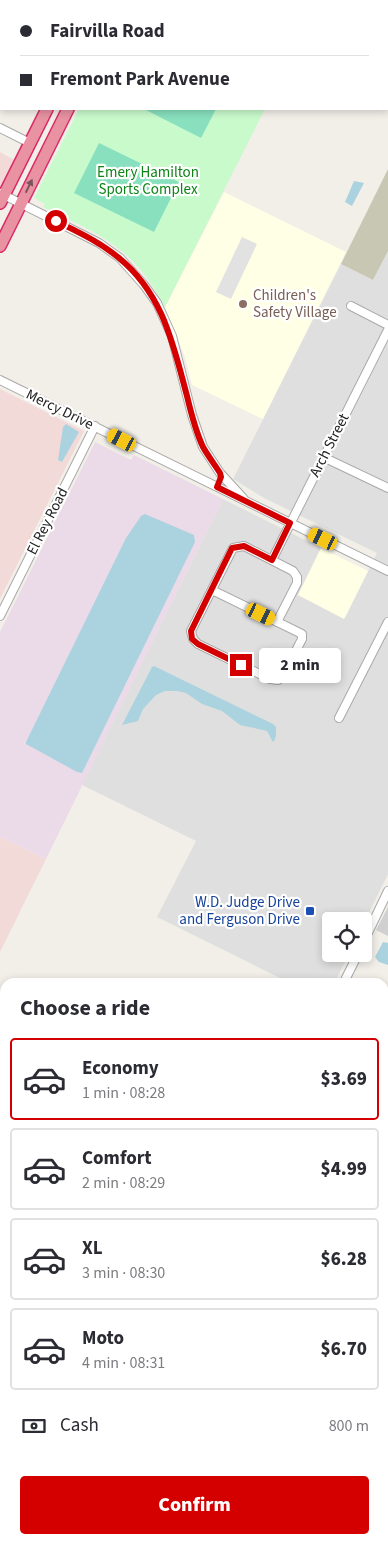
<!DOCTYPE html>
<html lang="en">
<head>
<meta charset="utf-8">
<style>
	body { margin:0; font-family:"Source Sans 3",sans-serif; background:#f2f2f3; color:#2b2b33; height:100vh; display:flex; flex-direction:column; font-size:19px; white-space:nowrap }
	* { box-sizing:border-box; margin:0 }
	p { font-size:16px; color:#7c7c81 }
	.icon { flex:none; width:28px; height:28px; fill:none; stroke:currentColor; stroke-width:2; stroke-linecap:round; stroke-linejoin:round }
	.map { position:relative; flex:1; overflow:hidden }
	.panel { position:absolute; left:0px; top:978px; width:389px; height:566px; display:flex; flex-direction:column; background:#fff; border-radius:15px 15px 0 0; box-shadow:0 2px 8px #0003 }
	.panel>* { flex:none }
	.hud { position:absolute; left:0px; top:0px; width:389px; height:110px; box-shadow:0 2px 8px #0003; display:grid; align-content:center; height:110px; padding:0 20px; background:#fff }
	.tools { position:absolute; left:322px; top:912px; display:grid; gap:10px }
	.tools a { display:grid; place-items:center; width:50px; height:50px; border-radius:5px; background:#fff; box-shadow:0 2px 8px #0003; font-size:25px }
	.end { position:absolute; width:22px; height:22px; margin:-11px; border:6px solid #d40000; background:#fff; box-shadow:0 0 0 2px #fff }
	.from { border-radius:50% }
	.bubble { position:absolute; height:35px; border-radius:5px; background:#fff; box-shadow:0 2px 8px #0003; font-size:16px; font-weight:800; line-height:35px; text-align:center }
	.car { position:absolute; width:15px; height:30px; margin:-15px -8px; border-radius:6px; box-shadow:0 0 4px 1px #0007; background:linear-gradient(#f5c518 24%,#345 0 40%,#f5c518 0 76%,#345 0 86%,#f5c518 0) }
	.hud b { display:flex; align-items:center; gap:18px; height:48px; font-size:19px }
	.hud b+b { border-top:1px solid #e1e1e2 }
	.hud i { width:12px; height:12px; background:#2b2b33 }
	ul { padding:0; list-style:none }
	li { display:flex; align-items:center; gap:15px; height:82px; margin:0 10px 8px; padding:0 10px; border:2px solid #e1e1e2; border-radius:5px }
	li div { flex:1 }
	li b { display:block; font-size:19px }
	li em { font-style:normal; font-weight:800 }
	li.current { border-color:#d40000 }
	li>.icon { width:45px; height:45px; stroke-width:1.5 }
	h2 { padding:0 20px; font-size:22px; line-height:60px }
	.pay { display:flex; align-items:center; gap:12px; height:55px; padding:0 20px; font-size:19px }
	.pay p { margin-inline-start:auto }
	.cta { display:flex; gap:10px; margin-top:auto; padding:10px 20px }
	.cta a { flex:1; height:58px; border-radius:5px; background:#d40000; color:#fff; font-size:20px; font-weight:800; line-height:58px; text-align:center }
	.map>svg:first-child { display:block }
</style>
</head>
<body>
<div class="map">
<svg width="388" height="1543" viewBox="0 0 388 1543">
	<rect width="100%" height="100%" fill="#f2efe9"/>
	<g fill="#e0dfdf">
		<polygon points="388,251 388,874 364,923 364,921 331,921 331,954 349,954 335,982 288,982 157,917 196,841 82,785 223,499 321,548 298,595 345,618 377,553 264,498 233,479 341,264 373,280"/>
		<polygon points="0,1053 5,1056 5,1289 0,1286"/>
	</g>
	<g fill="#f2dad9">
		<polygon points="0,152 14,160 0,189"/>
		<polygon points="0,389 84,431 0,599"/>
		<polygon points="0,837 46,859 0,952"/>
	</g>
	<g fill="#ebdbe8">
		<polygon points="95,442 131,460 134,455 223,499 46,859 0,837 0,632"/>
		<polygon points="0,1478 5,1481 5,1539 59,1539 57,1543 0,1543"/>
	</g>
	<g fill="#ffffe5">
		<polygon points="224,192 346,252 263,419 192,385 185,357 165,307"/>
		<polygon points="321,548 368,571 344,619 298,595"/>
	</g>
	<polygon fill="#d0d0d0" points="388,907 388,936 376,930"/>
	<polygon fill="#c7c7b4" points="388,169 388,251 373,280 341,264"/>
	<polygon fill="#c6e0d4" points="388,1401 388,1543 330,1543 332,1539 384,1539 384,1410"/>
	<g fill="#c8facc">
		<polygon points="133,0 319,0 133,1"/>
		<path d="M79 109H265L165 307C153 285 139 264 119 249 97 231 69 220 43 207L45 204 34 198Z"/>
	</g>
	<g fill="#88e0be">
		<polygon points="169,0 254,0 257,1 169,1"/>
		<polygon points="144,109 216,109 201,138"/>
		<polygon points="99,143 179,182 154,232 74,193"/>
	</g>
	<polygon fill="#e2e2e2" points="242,237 257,244 231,299 216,292"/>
	<g fill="#aad3df">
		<polygon points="354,181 364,183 352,206 345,202"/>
		<polygon points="66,424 79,432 62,462 58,460 63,427"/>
		<polygon points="145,514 194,535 195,542 82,773 77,772 26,744 26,742 126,538 141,516"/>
		<path d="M154 666 273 724 276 727C276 732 277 738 273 742L267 731 240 725 222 711 202 704 186 693 177 691H165L156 695 143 709 138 721 122 725 152 667Z"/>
		<polygon points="383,942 388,943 388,965 379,962 375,957"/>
		<polygon points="384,1174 388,1176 388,1257 384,1255"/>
		<polygon points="5,1485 5,1539 43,1539 41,1543 0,1542 0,1487"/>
	</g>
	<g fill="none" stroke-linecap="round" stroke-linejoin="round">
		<defs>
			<g id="minor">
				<polyline points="0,55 1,56"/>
				<polyline points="0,128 30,143"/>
				<polyline points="0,193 99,243 120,258 144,285 157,303 172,336 192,415 203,447 220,473 243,498"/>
				<polyline points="351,306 388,325"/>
				<polyline points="0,380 388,571"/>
				<polyline points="323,457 388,488"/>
				<polyline points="272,560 388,330"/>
				<polyline points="212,590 302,634 302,639 283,676 278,680 270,679 198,644 193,639 191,631 233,548 244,546 293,571 297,577 297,583 277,622"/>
				<polyline points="0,616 95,426"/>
				<polyline points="339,718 388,622"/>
				<polyline points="364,941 388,891"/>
				<polyline points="344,982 358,954"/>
				<polyline points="0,1192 5,1182"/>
				<polyline points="0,1295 5,1298"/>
				<polyline points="71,1543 73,1539"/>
			</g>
			<g id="highway">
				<polyline points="100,1 101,0"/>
				<polyline points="122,1 123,0"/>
				<polyline points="0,203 47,109"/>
				<polyline points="0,246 68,109"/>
			</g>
		</defs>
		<use href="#minor" stroke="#a9a9a9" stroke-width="10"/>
		<use href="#highway" stroke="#dc2a67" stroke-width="14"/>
		<use href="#minor" stroke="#fff" stroke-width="8"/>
		<use href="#highway" stroke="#e892a2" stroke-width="11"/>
	</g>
	<defs><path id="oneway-solid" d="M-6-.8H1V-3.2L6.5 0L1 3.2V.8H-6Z" transform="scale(1.25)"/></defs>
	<use fill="#7b545c" href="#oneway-solid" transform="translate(29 186) rotate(-64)"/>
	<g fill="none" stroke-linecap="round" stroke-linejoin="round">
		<path stroke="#d40000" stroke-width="6" d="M56 221C78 232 100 242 119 258 163 294 173 344 187 396 191 413 196 432 203 447 208 456 215 465 220 473L221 477 217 487 290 523 272 560 244 546 232 548 191 631 192 639 198 644 241 665"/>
	</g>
	<circle fill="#8d6e63" stroke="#fff" stroke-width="2" cx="243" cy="304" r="5"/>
	<rect fill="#1a4fb4" stroke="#fff" stroke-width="2" x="305" y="906" width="10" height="10" rx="2.5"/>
	<g text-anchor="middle" stroke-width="4.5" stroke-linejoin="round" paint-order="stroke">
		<g font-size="15" fill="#0c8416" stroke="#fff">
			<text x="148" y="177">Emery Hamilton<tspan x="148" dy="17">Sports Complex</tspan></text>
		</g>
		<g font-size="15" fill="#785e54" stroke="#fff" text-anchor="start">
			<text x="253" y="300">Children's<tspan x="253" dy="17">Safety Village</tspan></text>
		</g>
		<g font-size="15" fill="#222" stroke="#fff">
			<text transform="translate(60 409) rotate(26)" y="5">Mercy Drive</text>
			<text transform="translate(329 445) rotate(-63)" y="5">Arch Street</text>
			<text transform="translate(47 521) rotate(-63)" y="5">El Rey Road</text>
		</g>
		<g font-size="15" fill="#164399" stroke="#fff" text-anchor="end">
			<text x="300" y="907">W.D. Judge Drive<tspan x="300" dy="17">and Ferguson Drive</tspan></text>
		</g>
	</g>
</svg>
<div class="tools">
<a><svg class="icon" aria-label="locate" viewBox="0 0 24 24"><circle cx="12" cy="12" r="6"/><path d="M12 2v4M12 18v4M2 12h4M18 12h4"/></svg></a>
</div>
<i class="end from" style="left:56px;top:221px"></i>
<i class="end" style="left:241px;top:665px"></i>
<div class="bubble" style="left:259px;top:648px;width:82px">2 min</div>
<i class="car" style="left:122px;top:440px;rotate:297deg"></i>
<i class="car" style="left:323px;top:539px;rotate:296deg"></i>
<i class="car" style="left:261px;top:614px;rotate:116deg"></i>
<div class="hud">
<b><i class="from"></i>Fairvilla Road</b>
<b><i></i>Fremont Park Avenue</b>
</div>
<section class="panel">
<h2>Choose a ride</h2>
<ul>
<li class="current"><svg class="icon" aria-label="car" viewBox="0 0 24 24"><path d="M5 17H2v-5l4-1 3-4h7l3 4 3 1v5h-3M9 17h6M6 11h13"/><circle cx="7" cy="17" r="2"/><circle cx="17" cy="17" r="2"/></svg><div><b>Economy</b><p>1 min · 08:28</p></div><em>$3.69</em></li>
<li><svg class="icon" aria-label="car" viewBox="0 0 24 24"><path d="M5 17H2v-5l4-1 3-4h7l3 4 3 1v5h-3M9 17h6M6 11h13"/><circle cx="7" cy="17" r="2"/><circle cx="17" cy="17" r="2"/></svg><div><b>Comfort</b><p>2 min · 08:29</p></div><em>$4.99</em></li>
<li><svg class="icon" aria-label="car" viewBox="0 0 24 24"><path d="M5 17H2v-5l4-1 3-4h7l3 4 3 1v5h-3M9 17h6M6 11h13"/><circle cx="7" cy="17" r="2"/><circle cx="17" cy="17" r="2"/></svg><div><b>XL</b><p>3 min · 08:30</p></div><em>$6.28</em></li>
<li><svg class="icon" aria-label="car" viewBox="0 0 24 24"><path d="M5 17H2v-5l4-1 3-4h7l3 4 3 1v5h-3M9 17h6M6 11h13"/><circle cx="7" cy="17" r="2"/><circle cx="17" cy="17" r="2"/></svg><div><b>Moto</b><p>4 min · 08:31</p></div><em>$6.70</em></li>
</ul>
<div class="pay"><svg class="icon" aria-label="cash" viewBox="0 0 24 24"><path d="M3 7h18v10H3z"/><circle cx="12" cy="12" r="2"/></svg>Cash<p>800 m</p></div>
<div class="cta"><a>Confirm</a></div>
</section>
</div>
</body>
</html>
